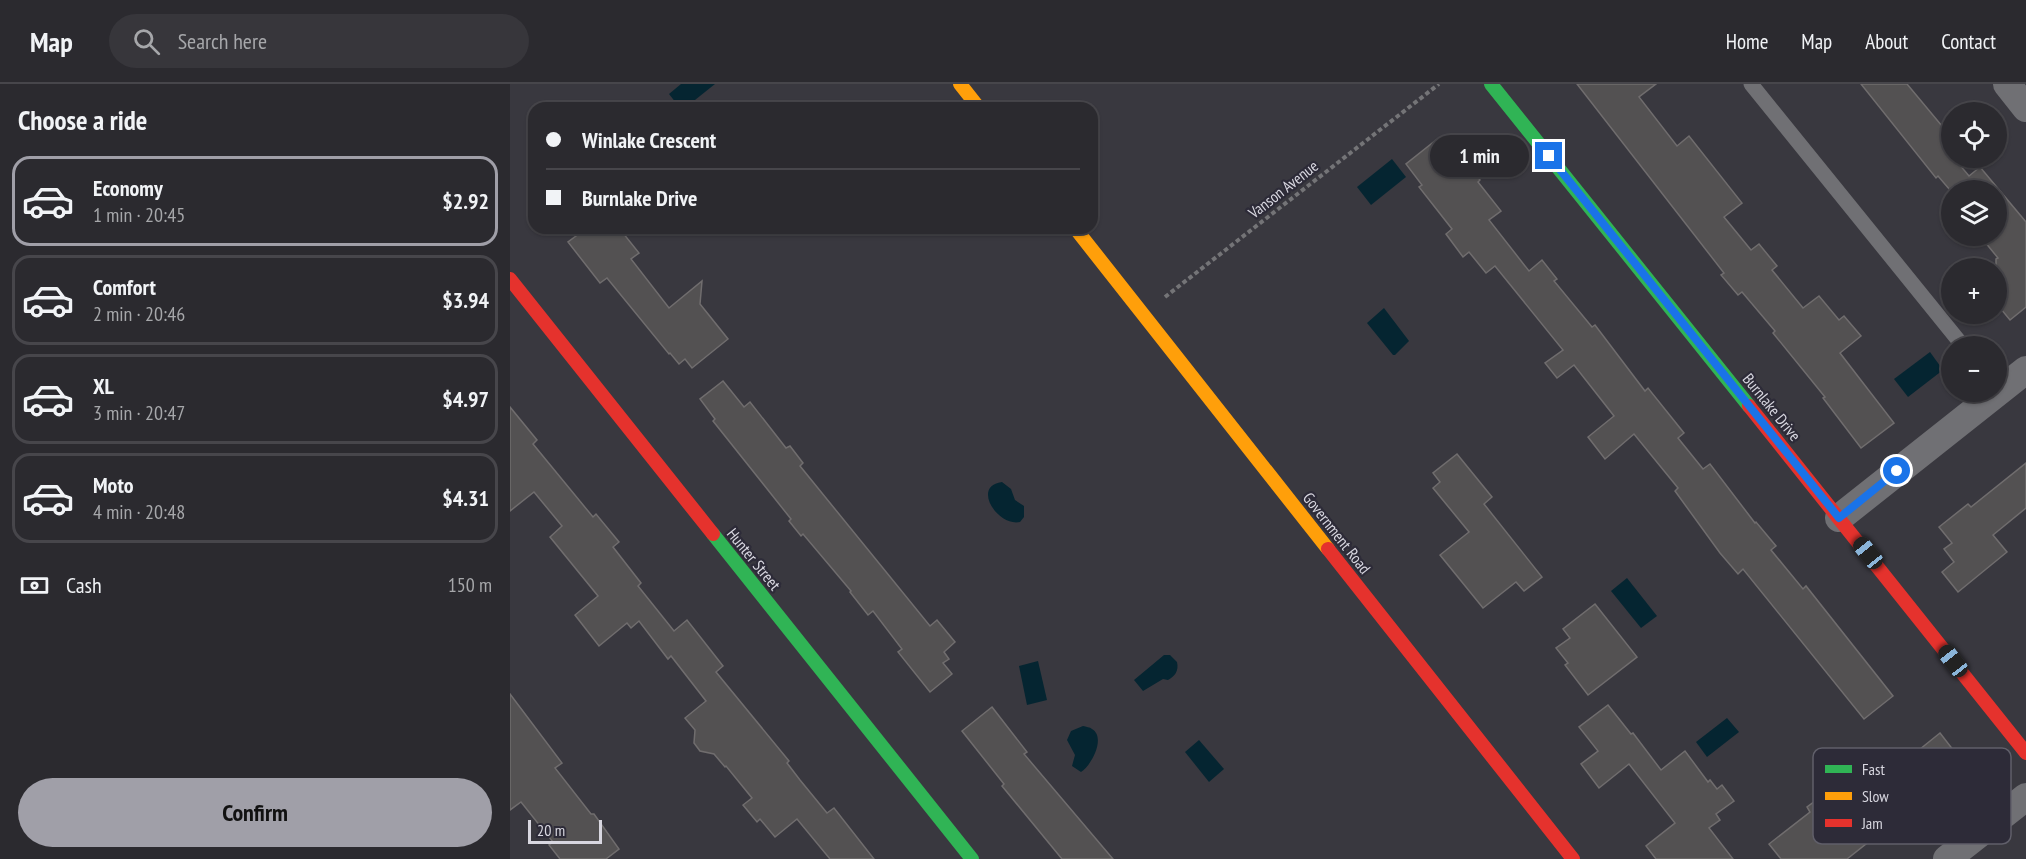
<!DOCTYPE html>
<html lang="en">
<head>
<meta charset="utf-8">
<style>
	body { margin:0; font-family:"PT Sans Narrow",sans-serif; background:#37363b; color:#f1f3f6; height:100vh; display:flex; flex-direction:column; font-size:22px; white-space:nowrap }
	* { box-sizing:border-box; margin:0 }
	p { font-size:20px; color:#a6a7aa }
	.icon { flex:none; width:33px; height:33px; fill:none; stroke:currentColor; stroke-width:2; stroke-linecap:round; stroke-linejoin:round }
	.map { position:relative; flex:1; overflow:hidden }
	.side { display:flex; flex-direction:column; background:#2b2a2f; width:510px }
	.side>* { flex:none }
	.hud { position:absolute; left:18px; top:18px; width:570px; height:132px; border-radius:18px; box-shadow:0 2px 4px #0004,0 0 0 2px #47464b; display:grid; align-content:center; height:132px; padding:0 18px; background:#2b2a2f }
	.buttons { position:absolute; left:1431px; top:18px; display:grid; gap:12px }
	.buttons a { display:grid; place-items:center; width:66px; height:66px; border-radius:50%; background:#2b2a2f; box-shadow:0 2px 4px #0004,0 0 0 2px #47464b; font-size:30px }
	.scale { position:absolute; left:18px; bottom:15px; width:74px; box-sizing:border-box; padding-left:6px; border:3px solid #d8d7e0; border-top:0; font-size:16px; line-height:21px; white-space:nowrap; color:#d8d7e0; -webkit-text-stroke:4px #2d2b38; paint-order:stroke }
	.end { position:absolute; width:27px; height:27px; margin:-14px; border:8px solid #1a73e8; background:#fff; box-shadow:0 0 0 3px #fff }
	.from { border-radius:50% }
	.bubble { position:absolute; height:42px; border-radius:21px; background:#2b2a2f; box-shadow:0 2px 4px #0004,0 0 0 2px #47464b; font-size:20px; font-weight:700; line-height:42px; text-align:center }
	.car { position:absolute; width:18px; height:36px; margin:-18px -9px; border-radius:8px; box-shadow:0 0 4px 2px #0007; background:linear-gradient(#222 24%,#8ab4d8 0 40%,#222 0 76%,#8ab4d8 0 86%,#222 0) }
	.hud b { display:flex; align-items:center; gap:21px; height:57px; font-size:22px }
	.hud b+b { border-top:2px solid #47464b }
	.hud i { width:15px; height:15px; background:#f1f3f6 }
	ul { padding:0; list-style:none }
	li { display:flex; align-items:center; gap:18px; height:90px; margin:0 12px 9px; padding:0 6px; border:3px solid #47464b; border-radius:18px }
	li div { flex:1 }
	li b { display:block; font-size:22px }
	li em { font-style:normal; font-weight:700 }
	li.on { border-color:#a09fa8 }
	li>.icon { width:54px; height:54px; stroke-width:1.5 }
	h2 { padding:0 18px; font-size:27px; line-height:72px }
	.pay { display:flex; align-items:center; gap:15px; height:66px; padding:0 18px; font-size:22px }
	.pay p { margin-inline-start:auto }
	.action { display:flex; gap:12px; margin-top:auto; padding:12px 18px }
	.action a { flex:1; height:69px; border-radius:36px; background:#a09fa8; color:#111; font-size:24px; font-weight:700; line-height:69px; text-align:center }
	header { display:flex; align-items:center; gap:36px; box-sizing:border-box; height:84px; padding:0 30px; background:#2b2a2f; border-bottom:2px solid #47464b }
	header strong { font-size:28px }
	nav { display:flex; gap:33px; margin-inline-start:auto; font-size:21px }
	.search { width:420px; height:54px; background:#37363b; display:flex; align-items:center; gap:15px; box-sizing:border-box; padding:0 21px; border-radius:33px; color:#a6a7aa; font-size:22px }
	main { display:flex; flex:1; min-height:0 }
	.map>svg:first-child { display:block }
</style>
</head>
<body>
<header>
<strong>Map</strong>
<div class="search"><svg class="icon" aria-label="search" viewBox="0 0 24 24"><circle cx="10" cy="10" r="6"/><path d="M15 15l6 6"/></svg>Search here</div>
<nav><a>Home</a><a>Map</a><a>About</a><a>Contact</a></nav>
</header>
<main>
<section class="side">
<h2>Choose a ride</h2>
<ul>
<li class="on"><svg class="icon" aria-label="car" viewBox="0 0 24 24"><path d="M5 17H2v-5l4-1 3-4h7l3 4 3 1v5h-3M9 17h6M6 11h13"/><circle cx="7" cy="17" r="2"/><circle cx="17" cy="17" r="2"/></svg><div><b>Economy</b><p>1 min · 20:45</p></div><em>$2.92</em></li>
<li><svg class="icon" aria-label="car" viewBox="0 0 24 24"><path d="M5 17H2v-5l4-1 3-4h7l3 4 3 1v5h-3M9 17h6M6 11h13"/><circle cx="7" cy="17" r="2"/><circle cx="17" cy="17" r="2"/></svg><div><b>Comfort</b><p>2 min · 20:46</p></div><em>$3.94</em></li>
<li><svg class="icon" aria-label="car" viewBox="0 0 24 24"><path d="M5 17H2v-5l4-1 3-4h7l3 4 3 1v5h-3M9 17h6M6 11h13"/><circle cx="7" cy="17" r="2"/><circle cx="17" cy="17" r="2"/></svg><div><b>XL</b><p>3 min · 20:47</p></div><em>$4.97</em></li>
<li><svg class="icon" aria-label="car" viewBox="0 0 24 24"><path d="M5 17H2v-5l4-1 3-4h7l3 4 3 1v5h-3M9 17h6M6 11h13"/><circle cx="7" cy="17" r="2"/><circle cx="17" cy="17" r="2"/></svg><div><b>Moto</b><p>4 min · 20:48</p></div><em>$4.31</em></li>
</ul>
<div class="pay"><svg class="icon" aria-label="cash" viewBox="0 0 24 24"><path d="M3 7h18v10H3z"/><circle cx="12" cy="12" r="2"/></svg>Cash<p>150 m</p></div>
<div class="action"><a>Confirm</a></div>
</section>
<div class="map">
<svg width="1516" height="775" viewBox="0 0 1516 775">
	<rect width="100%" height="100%" fill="#39383f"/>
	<g fill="#052531">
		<polygon points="171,0 205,0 175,24 170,24 159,10"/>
		<polygon points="882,75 896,93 861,121 847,103"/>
		<polygon points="874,224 899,257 885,271 883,271 857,239"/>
		<polygon points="1420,268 1433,286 1398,313 1384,295"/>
		<path d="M492 398 501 405 505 416 514 422V433L510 438C488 443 461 402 492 398Z"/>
		<polygon points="1117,494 1147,532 1131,544 1101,507"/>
		<path d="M654 571H660L667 578C669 587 665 592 658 596L653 595 633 607 624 596Z"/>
		<polygon points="528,577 537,616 517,621 509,582"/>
		<polygon points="1217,634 1229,648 1197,673 1186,658"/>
		<path d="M573 642C576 643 580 643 582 645 596 653 582 681 571 688L562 682 565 671 557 656 561 647Z"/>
		<polygon points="689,656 714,685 699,698 675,668"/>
	</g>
	<g fill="#535152" stroke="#706d6e" stroke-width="1.5">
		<polygon points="1067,0 1146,0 1129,13 1167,62 1179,52 1232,119 1214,133 1241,166 1249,160 1267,182 1262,186 1293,224 1309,212 1329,236 1334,232 1351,252 1330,269 1384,339 1351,364 1313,314 1315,313 1263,249 1265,247 1232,208 1228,211 1211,191 1214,189"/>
		<polygon points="1351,0 1397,0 1442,54 1442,74 1444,74 1459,92 1470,83 1516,138 1516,223 1500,236 1486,219 1486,175 1488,174 1470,152 1486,152 1486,106 1440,106 1428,92 1426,94"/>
		<polygon points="926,56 939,73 947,67 970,96 968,98 991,127 979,136 1019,187 1032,176 1047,195 1044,197 1082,243 1085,241 1135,307 1138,304 1174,349 1168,354 1193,385 1200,380 1245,439 1246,438 1266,462 1261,466 1293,505 1296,502 1383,612 1354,635 1233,485 1228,490 1210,469 1165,407 1168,404 1124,350 1095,375 1078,353 1104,332 1064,281 1047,294 1035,279 1053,266 985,182 976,189 959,168 953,173 936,150 942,145 909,103 912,101 896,80"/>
		<polygon points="77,144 109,144 129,169 121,175 159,224 192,197 190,220 218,255 182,284 175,275 169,280 160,269 159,270 97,194 90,199 58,158"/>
		<polygon points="213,297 234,323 240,318 276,364 280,362 293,379 290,382 420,542 427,536 445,558 434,568 439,575 433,579 442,590 420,608 388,568 392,565 363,527 358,531 340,508 341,507 293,450 291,452 279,437 281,435 203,337 205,335 190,315"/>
		<polygon points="0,323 27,356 23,360 83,433 86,430 109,458 103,463 131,499 128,502 164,547 177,536 213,582 206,588 279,677 277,679 290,696 317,729 324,724 364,775 320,775 287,735 265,753 250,735 247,738 233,721 242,714 216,682 215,683 204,670 190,667 184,659 185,646 175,634 196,617 161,572 158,575 129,537 121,544 117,539 89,562 65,531 88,512 40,453 52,442 24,408 0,427"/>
		<polygon points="947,370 982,413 974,420 1032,493 1014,507 1006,498 973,524 930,471 959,448 923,404 930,398 923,389"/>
		<polygon points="1516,379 1516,424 1483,451 1497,468 1448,508 1432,488 1444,478 1434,465 1442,459 1429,443 1458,420 1461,423"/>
		<polygon points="1085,520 1127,573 1078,611 1055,581 1058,579 1046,564 1060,554 1053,545"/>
		<polygon points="0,610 52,679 45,684 81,730 84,730 109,765 96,775 50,775 39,761 43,758 11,718 0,726"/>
		<polygon points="1098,621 1121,650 1123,649 1151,686 1175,667 1198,698 1200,696 1207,705 1212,701 1224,717 1206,730 1210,736 1199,744 1223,775 1146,775 1136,762 1165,739 1119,680 1089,704 1071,680 1088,667 1069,643"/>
		<polygon points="482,623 517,668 514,670 603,775 552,775 492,702 494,700 452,647"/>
		<polygon points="1430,649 1451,676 1362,746 1366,752 1337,775 1271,775 1259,760 1300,728 1297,723 1312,712 1319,721 1334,710 1336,712 1347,704 1353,711"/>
	</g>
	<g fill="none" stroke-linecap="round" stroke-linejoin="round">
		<polyline stroke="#747477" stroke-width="4" stroke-dasharray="4.5 3" stroke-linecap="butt" points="655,213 929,0"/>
		<polyline stroke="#707074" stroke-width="15" points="1241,0 1453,262"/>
		<g stroke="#707074" stroke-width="28">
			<polyline points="1497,0 1516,24"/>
			<polyline points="1329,434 1516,286"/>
			<polyline points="1437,775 1516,713"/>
		</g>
		<g stroke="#30b455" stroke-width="14">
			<polyline points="981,0 1239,322"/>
			<polyline points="203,450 462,775"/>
		</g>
		<g stroke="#ff9f0a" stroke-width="14">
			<polyline points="450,0 469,24"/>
			<polyline points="565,144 818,465"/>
		</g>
		<g stroke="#e5322d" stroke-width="14">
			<polyline points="0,195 203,450"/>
			<polyline points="1239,322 1516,669"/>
			<polyline points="818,465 1063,775"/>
		</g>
	</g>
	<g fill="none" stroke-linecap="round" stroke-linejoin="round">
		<polyline stroke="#1a73e8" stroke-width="8" points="1039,72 1329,434 1387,387"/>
	</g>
	<g text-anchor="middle" stroke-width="4.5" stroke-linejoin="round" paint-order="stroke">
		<g font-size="16" fill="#d8d7e0" stroke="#2d2b38">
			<text transform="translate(773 105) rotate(-38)" y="6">Vanson Avenue</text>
			<text transform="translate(1262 323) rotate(51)" y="6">Burnlake Drive</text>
			<text transform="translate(827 449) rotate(52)" y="6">Government Road</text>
			<text transform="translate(244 475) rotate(51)" y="6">Hunter Street</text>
		</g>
	</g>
	<rect x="1303" y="664" width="198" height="96" rx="9" fill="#2d2b38" stroke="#605f6a" stroke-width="1.5"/>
	<rect x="1315" y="681" width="27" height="8" fill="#30b455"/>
	<rect x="1315" y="708" width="27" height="8" fill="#ff9f0a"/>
	<rect x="1315" y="735" width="27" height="8" fill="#e5322d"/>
	<g font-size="16" fill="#d8d7e0">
		<text x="1352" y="691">Fast</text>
		<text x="1352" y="718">Slow</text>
		<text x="1352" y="745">Jam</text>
	</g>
</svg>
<div class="buttons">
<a><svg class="icon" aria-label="locate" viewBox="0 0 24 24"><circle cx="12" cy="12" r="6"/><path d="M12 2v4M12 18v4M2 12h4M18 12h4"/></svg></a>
<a><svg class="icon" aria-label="layers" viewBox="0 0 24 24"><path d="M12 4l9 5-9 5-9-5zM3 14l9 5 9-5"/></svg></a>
<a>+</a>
<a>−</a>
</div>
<div class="scale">20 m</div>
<i class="end from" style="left:1387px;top:387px"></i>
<i class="end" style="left:1039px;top:72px"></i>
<div class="bubble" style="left:920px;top:51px;width:99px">1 min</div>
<i class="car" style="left:1358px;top:469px;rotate:321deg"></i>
<i class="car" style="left:1443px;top:577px;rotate:322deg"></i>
<div class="hud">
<b><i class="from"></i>Winlake Crescent</b>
<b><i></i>Burnlake Drive</b>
</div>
</div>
</main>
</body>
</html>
